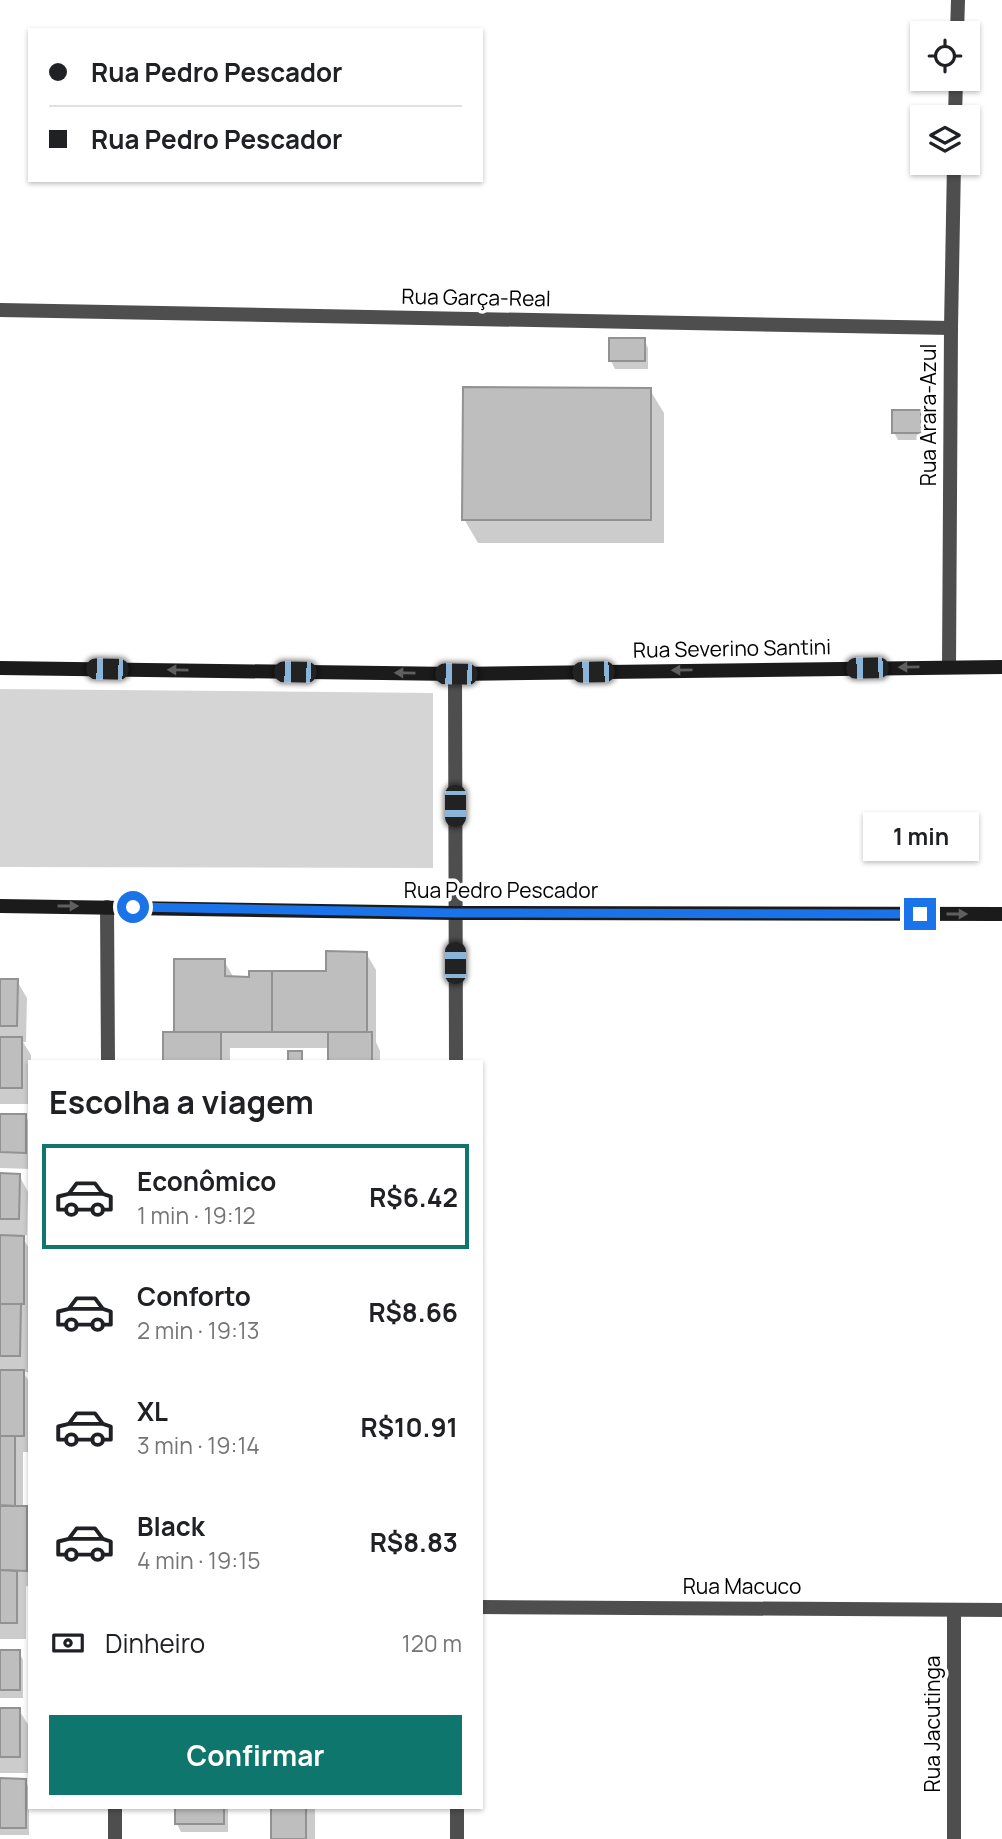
<!DOCTYPE html>
<html lang="pt">
<head>
<meta charset="utf-8">
<style>
	body { margin:0; font-family:Manrope,sans-serif; background:#f2f2f2; color:#202124; height:100vh; display:flex; flex-direction:column; font-size:26px; white-space:nowrap }
	* { box-sizing:border-box; margin:0 }
	p { font-size:23px; color:#757577 }
	.icon { flex:none; width:38px; height:38px; fill:none; stroke:currentColor; stroke-width:2; stroke-linecap:round; stroke-linejoin:round }
	.map { position:relative; flex:1; overflow:hidden }
	.side { position:absolute; left:28px; top:1060px; width:455px; height:749px; display:flex; flex-direction:column; background:#fff; border-radius:0px; box-shadow:0 2px 5px #0004 }
	.side>* { flex:none }
	.banner { position:absolute; left:28px; top:28px; width:455px; height:154px; border-radius:0px; box-shadow:0 2px 5px #0004; display:grid; align-content:center; height:154px; padding:0 21px; background:#fff }
	.buttons { position:absolute; left:910px; top:21px; display:grid; gap:14px }
	.buttons a { display:grid; place-items:center; width:70px; height:70px; border-radius:0px; background:#fff; box-shadow:0 2px 5px #0004; font-size:35px }
	.end { position:absolute; width:32px; height:32px; margin:-16px; border:9px solid #1a73e8; background:#fff; box-shadow:0 0 0 4px #fff }
	.from { border-radius:50% }
	.bubble { position:absolute; height:49px; border-radius:0px; background:#fff; box-shadow:0 2px 5px #0004; font-size:23px; font-weight:700; line-height:49px; text-align:center }
	.car { position:absolute; width:21px; height:42px; margin:-21px -10px; border-radius:9px; box-shadow:0 0 5px 2px #0007; background:linear-gradient(#222 24%,#8ab4d8 0 40%,#222 0 76%,#8ab4d8 0 86%,#222 0) }
	.banner b { display:flex; align-items:center; gap:24px; height:66px; font-size:26px }
	.banner b+b { border-top:2px solid #e0e0e0 }
	.banner i { width:18px; height:18px; background:#202124 }
	ul { padding:0; list-style:none }
	li { display:flex; align-items:center; gap:21px; height:105px; margin:0 14px 10px; padding:0 7px; border:4px solid transparent; border-radius:0px }
	li div { flex:1 }
	li b { display:block; font-size:26px }
	li em { font-style:normal; font-weight:700 }
	li.selected { border-color:#0f766e }
	li>.icon { width:63px; height:63px; stroke-width:1.5 }
	h2 { padding:0 21px; font-size:32px; line-height:84px }
	.pay { display:flex; align-items:center; gap:18px; height:77px; padding:0 21px; font-size:26px }
	.pay p { margin-inline-start:auto }
	.cta { display:flex; gap:14px; margin-top:auto; padding:14px 21px }
	.cta a { flex:1; height:80px; border-radius:0px; background:#0f766e; color:#fff; font-size:28px; font-weight:700; line-height:80px; text-align:center }
	.map>svg:first-child { display:block }
</style>
</head>
<body>
<div class="map">
<svg width="1002" height="1839" viewBox="0 0 1002 1839">
	<rect width="100%" height="100%" fill="#fff"/>
	<polygon fill="#d5d5d5" points="0,689 433,693 433,868 0,867"/>
	<g fill="#0003">
		<polygon points="644,340 648,348 648,369 615,369 611,361"/>
		<polygon points="650,390 664,413 664,543 478,543 464,519"/>
		<polygon points="920,412 925,420 925,440 898,440 894,432"/>
		<polygon points="366,953 376,970 376,1042 380,1051 380,1062 329,1062 329,1048 230,1048 230,1062 164,1062 164,1034 175,1034 224,961 234,978 327,973"/>
		<polygon points="0,981 17,981 27,998 26,1042 23,1042 31,1055 30,1104 0,1104"/>
		<polygon points="0,1116 25,1116 30,1123 30,1169 0,1168"/>
		<polygon points="0,1175 19,1175 28,1192 27,1235 21,1235 30,1250 29,1372 23,1372 30,1383 30,1452 23,1452 23,1507 26,1507 30,1514 30,1587 26,1586 26,1639 0,1639"/>
		<polygon points="0,1652 19,1652 23,1660 23,1698 0,1698"/>
		<polygon points="0,1710 19,1710 29,1726 28,1773 0,1773"/>
		<polygon points="0,1780 25,1780 29,1788 29,1835 0,1835"/>
		<polygon points="177,1808 228,1808 228,1832 181,1832 177,1824"/>
		<polygon points="273,1808 315,1808 315,1839 272,1839"/>
	</g>
	<g fill="#bebebe" stroke="#929292" stroke-width="2">
		<rect x="609" y="338" width="36" height="23"/>
		<polygon points="463,387 651,388 651,520 462,520"/>
		<rect x="892" y="410" width="29" height="23"/>
		<polygon points="326,951 367,952 367,1032 272,1032 272,971 326,971"/>
		<polygon points="174,959 225,959 225,976 249,977 249,971 272,971 272,1032 174,1032"/>
		<polygon points="0,979 18,979 17,1026 0,1026"/>
		<rect x="163" y="1032" width="58" height="30"/>
		<rect x="328" y="1032" width="44" height="30"/>
		<rect x="0" y="1037" width="22" height="51"/>
		<rect x="288" y="1051" width="14" height="11"/>
		<polygon points="0,1114 26,1114 26,1153 0,1152"/>
		<polygon points="0,1173 20,1174 19,1219 0,1219"/>
		<polygon points="0,1235 24,1236 24,1304 0,1304"/>
		<polygon points="0,1304 21,1304 20,1356 0,1356"/>
		<rect x="0" y="1370" width="24" height="66"/>
		<polygon points="0,1436 15,1436 15,1506 0,1505"/>
		<polygon points="0,1506 27,1506 27,1571 0,1570"/>
		<polygon points="0,1570 17,1571 17,1623 0,1623"/>
		<rect x="0" y="1650" width="20" height="40"/>
		<rect x="0" y="1708" width="20" height="49"/>
		<polygon points="0,1778 26,1779 26,1828 0,1828"/>
		<rect x="175" y="1808" width="49" height="16"/>
		<rect x="271" y="1808" width="35" height="31"/>
	</g>
	<g fill="none" stroke-linecap="round" stroke-linejoin="round">
		<g stroke="#4e4e4e" stroke-width="14">
			<polyline points="957,33 958,0"/>
			<polyline points="955,117 956,79"/>
			<polyline points="0,310 951,328"/>
			<polyline points="949,667 951,328 954,163"/>
			<polyline points="455,674 456,1062"/>
			<polyline points="107,907 108,1062"/>
			<polyline points="481,1607 1002,1610"/>
			<polyline points="954,1610 954,1839"/>
			<polyline points="115,1808 115,1839"/>
			<polyline points="457,1839 457,1808"/>
		</g>
		<g stroke="#1b1b1b" stroke-width="14">
			<polyline points="0,668 455,674 1002,667"/>
			<polyline points="0,906 455,913 1002,914"/>
		</g>
	</g>
	<defs><path id="oneway-solid" d="M-6-.8H1V-3.2L6.5 0L1 3.2V.8H-6Z" transform="scale(1.75)"/></defs>
	<g fill="#5f5f5f">
		<use href="#oneway-solid" transform="translate(909 667) rotate(179)"/>
		<use href="#oneway-solid" transform="translate(178 670) rotate(-179)"/>
		<use href="#oneway-solid" transform="translate(682 670) rotate(179)"/>
		<use href="#oneway-solid" transform="translate(405 673) rotate(-179)"/>
		<use href="#oneway-solid" transform="translate(68 906)"/>
		<use href="#oneway-solid" transform="translate(957 914)"/>
	</g>
	<g fill="none" stroke-linecap="round" stroke-linejoin="round">
		<polyline stroke="#1a73e8" stroke-width="9" points="133,907 455,913 920,914"/>
	</g>
	<g text-anchor="middle" stroke-width="7" stroke-linejoin="round" paint-order="stroke">
		<g font-size="21" fill="#000" stroke="#fff">
			<text transform="translate(476 298) rotate(1)" y="7">Rua Garça-Real</text>
			<text transform="translate(929 415) rotate(-90)" y="7">Rua Arara-Azul</text>
			<text transform="translate(732 649) rotate(-1)" y="7">Rua Severino Santini</text>
			<text x="501" y="898">Rua Pedro Pescador</text>
			<text x="742" y="1594">Rua Macuco</text>
			<text transform="translate(933 1724) rotate(-90)" y="7">Rua Jacutinga</text>
		</g>
	</g>
</svg>
<div class="buttons">
<a><svg class="icon" aria-label="locate" viewBox="0 0 24 24"><circle cx="12" cy="12" r="6"/><path d="M12 2v4M12 18v4M2 12h4M18 12h4"/></svg></a>
<a><svg class="icon" aria-label="layers" viewBox="0 0 24 24"><path d="M12 4l9 5-9 5-9-5zM3 14l9 5 9-5"/></svg></a>
</div>
<i class="end from" style="left:133px;top:907px"></i>
<i class="end" style="left:920px;top:914px"></i>
<div class="bubble" style="left:863px;top:812px;width:116px">1 min</div>
<i class="car" style="left:867px;top:668px;rotate:269deg"></i>
<i class="car" style="left:107px;top:669px;rotate:271deg"></i>
<i class="car" style="left:295px;top:672px;rotate:271deg"></i>
<i class="car" style="left:593px;top:672px;rotate:269deg"></i>
<i class="car" style="left:456px;top:674px;rotate:271deg"></i>
<i class="car" style="left:455px;top:806px;rotate:180deg"></i>
<i class="car" style="left:455px;top:963px;rotate:0deg"></i>
<div class="banner">
<b><i class="from"></i>Rua Pedro Pescador</b>
<b><i></i>Rua Pedro Pescador</b>
</div>
<section class="side">
<h2>Escolha a viagem</h2>
<ul>
<li class="selected"><svg class="icon" aria-label="car" viewBox="0 0 24 24"><path d="M5 17H2v-5l4-1 3-4h7l3 4 3 1v5h-3M9 17h6M6 11h13"/><circle cx="7" cy="17" r="2"/><circle cx="17" cy="17" r="2"/></svg><div><b>Econômico</b><p>1 min · 19:12</p></div><em>R$6.42</em></li>
<li><svg class="icon" aria-label="car" viewBox="0 0 24 24"><path d="M5 17H2v-5l4-1 3-4h7l3 4 3 1v5h-3M9 17h6M6 11h13"/><circle cx="7" cy="17" r="2"/><circle cx="17" cy="17" r="2"/></svg><div><b>Conforto</b><p>2 min · 19:13</p></div><em>R$8.66</em></li>
<li><svg class="icon" aria-label="car" viewBox="0 0 24 24"><path d="M5 17H2v-5l4-1 3-4h7l3 4 3 1v5h-3M9 17h6M6 11h13"/><circle cx="7" cy="17" r="2"/><circle cx="17" cy="17" r="2"/></svg><div><b>XL</b><p>3 min · 19:14</p></div><em>R$10.91</em></li>
<li><svg class="icon" aria-label="car" viewBox="0 0 24 24"><path d="M5 17H2v-5l4-1 3-4h7l3 4 3 1v5h-3M9 17h6M6 11h13"/><circle cx="7" cy="17" r="2"/><circle cx="17" cy="17" r="2"/></svg><div><b>Black</b><p>4 min · 19:15</p></div><em>R$8.83</em></li>
</ul>
<div class="pay"><svg class="icon" aria-label="cash" viewBox="0 0 24 24"><path d="M3 7h18v10H3z"/><circle cx="12" cy="12" r="2"/></svg>Dinheiro<p>120 m</p></div>
<div class="cta"><a>Confirmar</a></div>
</section>
</div>
</body>
</html>
